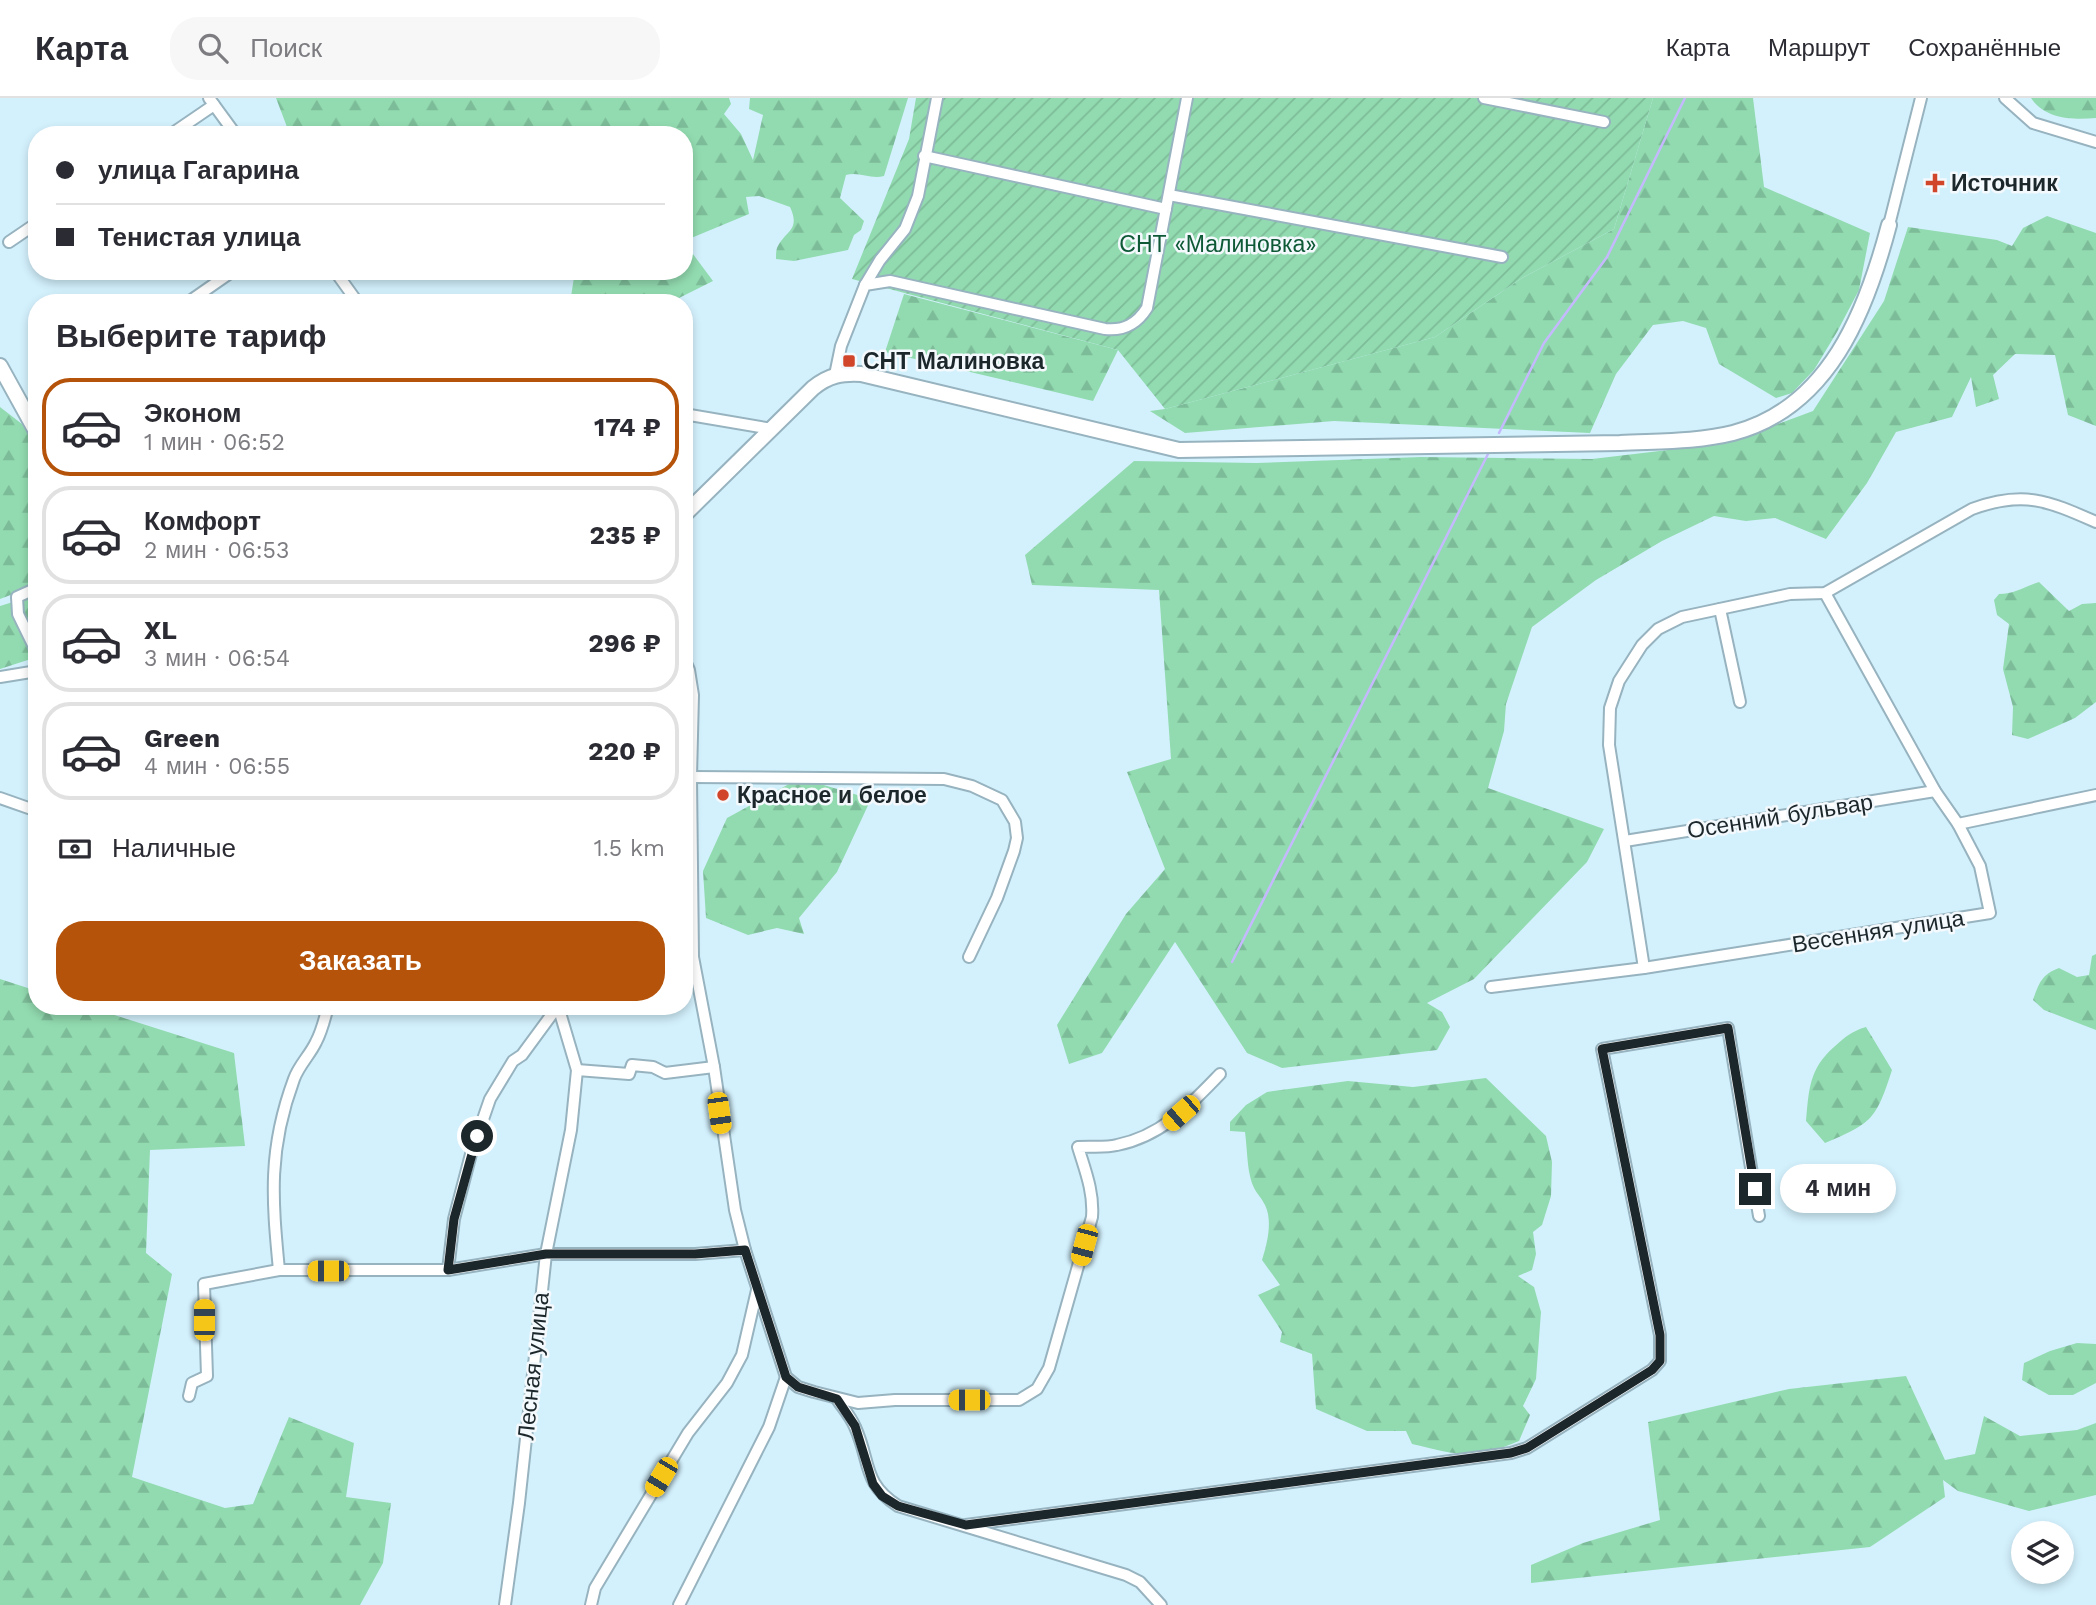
<!DOCTYPE html>
<html lang="ru">
<head>
<meta charset="utf-8">
<style>
	body { margin:0; font-family:"Work Sans",sans-serif; background:#f7f7f7; color:#2b2b33; height:100vh; display:flex; flex-direction:column; font-size:26px; white-space:nowrap }
	* { box-sizing:border-box; margin:0 }
	p { font-size:23px; color:#7c7c81 }
	.icon { flex:none; width:38px; height:38px; fill:none; stroke:currentColor; stroke-width:2; stroke-linecap:round; stroke-linejoin:round }
	.map { position:relative; flex:1; overflow:hidden }
	.details { position:absolute; left:28px; top:196px; width:665px; height:721px; display:flex; flex-direction:column; background:#fff; border-radius:28px; box-shadow:0 4px 10px #0003 }
	.details>* { flex:none }
	.top-card { position:absolute; left:28px; top:28px; width:665px; height:154px; border-radius:28px; box-shadow:0 4px 10px #0003; display:grid; align-content:center; height:154px; padding:0 28px; background:#fff }
	.tools { position:absolute; left:2011px; top:1423px; display:grid; gap:14px }
	.tools a { display:grid; place-items:center; width:63px; height:63px; border-radius:50%; background:#fff; box-shadow:0 4px 10px #0003; font-size:35px }
	.end { position:absolute; width:32px; height:32px; margin:-16px; border:9px solid #1c272c; background:#fff; box-shadow:0 0 0 4px #fff }
	.from { border-radius:50% }
	.bubble { position:absolute; height:49px; border-radius:24px; background:#fff; box-shadow:0 4px 10px #0003; font-size:23px; font-weight:700; line-height:49px; text-align:center }
	.car { position:absolute; width:21px; height:42px; margin:-21px -10px; border-radius:9px; box-shadow:0 0 5px 2px #0007; background:linear-gradient(#f5c518 24%,#345 0 40%,#f5c518 0 76%,#345 0 86%,#f5c518 0) }
	.top-card b { display:flex; align-items:center; gap:24px; height:66px; font-size:26px }
	.top-card b+b { border-top:2px solid #e1e1e2 }
	.top-card i { width:18px; height:18px; background:#2b2b33 }
	ul { padding:0; list-style:none }
	li { display:flex; align-items:center; gap:21px; height:98px; margin:0 14px 10px; padding:0 14px; border:4px solid #e1e1e2; border-radius:28px }
	li div { flex:1 }
	li b { display:block; font-size:26px }
	li em { font-style:normal; font-weight:700 }
	li.current { border-color:#b45309 }
	li>.icon { width:63px; height:63px; stroke-width:1.5 }
	h2 { padding:0 28px; font-size:32px; line-height:84px }
	.pay { display:flex; align-items:center; gap:18px; height:77px; padding:0 28px; font-size:26px }
	.pay p { margin-inline-start:auto }
	.primary-button { display:flex; gap:14px; margin-top:auto; padding:14px 28px }
	.primary-button a { flex:1; height:80px; border-radius:28px; background:#b45309; color:#fff; font-size:28px; font-weight:700; line-height:80px; text-align:center }
	header { display:flex; align-items:center; gap:42px; box-sizing:border-box; height:98px; padding:0 35px; background:#fff; border-bottom:2px solid #e1e1e2 }
	header strong { font-size:33px }
	nav { display:flex; gap:38px; margin-inline-start:auto; font-size:24px }
	.search { width:490px; height:63px; background:#f7f7f7; display:flex; align-items:center; gap:18px; box-sizing:border-box; padding:0 24px; border-radius:28px; color:#7c7c81; font-size:26px }
	.map>svg:first-child { display:block }
</style>
</head>
<body>
<header>
<strong>Карта</strong>
<div class="search"><svg class="icon" aria-label="search" viewBox="0 0 24 24"><circle cx="10" cy="10" r="6"/><path d="M15 15l6 6"/></svg>Поиск</div>
<nav><a>Карта</a><a>Маршрут</a><a>Сохранённые</a></nav>
</header>
<div class="map">
<svg width="2096" height="1507" viewBox="0 0 2096 1507">
	<defs>
		<pattern id="forest-firs" width="22" height="20" patternUnits="userSpaceOnUse" patternTransform="scale(1.75)"><rect width="22" height="20" fill="#92dbb0"/><path d="M5 1l3.5 6h-7zM16 11l3.5 6h-7z" fill="#7dbc98"/></pattern>
		<pattern id="garden-furrows" width="10" height="10" patternUnits="userSpaceOnUse" patternTransform="scale(1.75)"><rect width="10" height="10" fill="#92dbb0"/><path d="M-1 1l2-2M0 10L10 0M9 11l2-2" fill="none" stroke="#7dbc98"/></pattern>
	</defs>
	<rect width="100%" height="100%" fill="#d3f1fd"/>
	<g fill="url(#forest-firs)">
		<path d="M276 0H729L731 6 724 16 741 36 753 62 763 17 749 11 750 0H908L884 78C871 82 859 73 846 77L840 100 864 123 861 132 854 137 848 152 794 163 776 161C776 157 776 153 777 150 785 132 801 133 790 109L759 98 746 99 749 116 684 143V37H308L287 29Z"/>
		<polygon points="1653,0 1753,0 1764,89 1870,135 1859,192 1837,234 1814,272 1792,295 1776,300 1719,266 1706,230 1683,223 1653,227 1616,276 1590,335 1334,323 1185,335 1150,313 1165,311 1435,239 1522,180 1614,131"/>
		<path d="M2031 0H2096V20C2072 22 2045 21 2031 0Z"/>
		<polygon points="2047,118 2096,135 2096,328 2068,317 2055,257 2015,256 1993,277 1999,301 1976,309 1971,279 1952,319 1896,334 1867,385 1826,441 1775,420 1746,423 1714,418 1662,443 1596,482 1532,529 1506,606 1504,633 1488,690 1604,731 1587,764 1474,881 1427,905 1442,914 1450,929 1437,952 1282,970 1247,955 1175,844 1102,955 1069,966 1057,927 1126,816 1165,771 1127,674 1171,661 1159,492 1032,487 1025,457 1134,363 1256,365 1421,359 1592,361 1727,345 1813,313 1884,203 1908,129 1997,142 2012,148 2023,130"/>
		<polygon points="684,144 713,183 669,205 570,205 575,173 684,173"/>
		<polygon points="904,196 1118,252 1093,303 885,254"/>
		<polygon points="0,309 22,326 37,350 37,487 0,501"/>
		<path d="M2039 484 2069 513 2082 506 2096 505V604L2075 620 2028 641 2012 637 2013 609 2003 571 2009 526 1997 517 1994 502 1999 496C2015 496 2024 489 2039 484Z"/>
		<polygon points="29,499 37,531 37,559 0,571 0,508"/>
		<polygon points="800,680 871,701 837,774 799,820 804,836 777,830 748,837 706,820 703,773 727,720"/>
		<path d="M2096 856V932L2044 912 2033 902C2039 885 2042 876 2059 870L2077 879 2089 877 2092 858Z"/>
		<polygon points="0,881 37,893 37,908 86,908 234,955 245,1048 150,1052 146,1155 172,1176 132,1379 225,1410 253,1406 289,1319 354,1345 346,1399 391,1405 383,1465 360,1507 0,1507"/>
		<path d="M1866 929 1892 972C1876 1021 1873 1025 1825 1045L1806 1023C1809 991 1809 971 1834 949 1845 939 1852 933 1866 929Z"/>
		<path d="M1486 980 1546 1038 1552 1064 1551 1098 1542 1127 1533 1134 1536 1156 1532 1172 1518 1178 1534 1189 1541 1214 1536 1281 1523 1308 1530 1317 1519 1343C1472 1363 1459 1357 1412 1346L1406 1333H1367L1316 1311 1312 1256 1280 1244 1282 1234 1258 1197 1280 1187 1262 1162C1267 1146 1273 1123 1265 1107 1259 1095 1254 1095 1250 1078 1247 1065 1247 1049 1245 1034L1230 1033V1024L1246 1007 1267 994 1348 983 1413 989Z"/>
		<polygon points="2077,1245 2096,1246 2096,1285 2073,1297 2049,1297 2022,1282 2024,1265 2050,1253"/>
		<polygon points="1906,1278 1945,1362 1975,1356 1984,1318 2020,1338 2077,1332 2096,1325 2096,1397 2029,1413 1958,1393 1943,1382 1945,1399 1870,1449 1531,1485 1531,1467 1583,1445 1660,1422 1648,1324 1789,1291"/>
	</g>
	<polygon fill="url(#garden-furrows)" points="916,0 1653,0 1614,131 1522,180 1435,239 1165,311 1118,252 852,181 909,41"/>
	<g fill="none" stroke-linecap="round" stroke-linejoin="round">
		<g stroke="#c5b9fe" stroke-width="2.5">
			<polyline points="1499,335 1544,245 1607,159 1685,0"/>
			<polyline points="1232,864 1489,354"/>
		</g>
		<defs>
			<g id="street">
				<polyline points="209,0 236,37"/>
				<polyline points="1484,0 1604,24"/>
				<polyline points="2005,0 2033,25 2096,44"/>
				<polyline points="170,37 214,7"/>
				<polyline points="924,58 1166,111"/>
				<polyline points="1169,97 1502,159"/>
				<polyline points="1889,127 1921,0"/>
				<polyline points="9,144 37,125"/>
				<polyline points="335,173 358,205"/>
				<polyline points="865,187 880,162 905,131 918,98 937,0"/>
				<polyline points="187,205 233,173"/>
				<path d="M835 277 841 248 865 187 890 183 1105 231C1124 233 1137 226 1147 210L1187 0"/>
				<polyline points="684,316 772,331"/>
				<polyline points="37,490 17,499 18,516 37,555"/>
				<polyline points="1720,511 1740,604"/>
				<path d="M684 561 689 572 693 597 691 679 693 859 714 969 735 1112 745 1152 786 1279 798 1289 814 1294 858 1305 895 1302H1019L1037 1291 1049 1270 1092 1119C1094 1094 1085 1072 1078 1049 1091 1048 1105 1050 1117 1047 1162 1038 1189 1008 1220 976"/>
				<polyline points="0,579 37,573"/>
				<polyline points="691,679 944,681 972,688 1002,702 1015,724 1017,740 1014,753 997,800 969,859"/>
				<polyline points="0,700 37,713"/>
				<polyline points="1958,726 2096,697"/>
				<polyline points="1625,743 1935,693"/>
				<path d="M1644 870 1609 647 1610 610 1619 583 1642 547 1658 531 1682 519 1790 496 1825 495 1972 411C2024 392 2048 403 2096 424"/>
				<polyline points="1491,889 1644,870 1990,815 1980,768 1958,726 1935,693 1825,495"/>
				<polyline points="577,972 629,976 632,967 653,969 665,975 714,969"/>
				<path d="M279 1172C272 1100 268 1051 294 981 299 967 310 957 316 944 322 933 325 920 328 908"/>
				<polyline points="448,1172 454,1121 471,1056 490,1001 513,963 522,957 558,908"/>
				<polyline points="189,1298 192,1285 207,1278 204,1186 279,1172 448,1172 546,1156 695,1156 745,1152"/>
				<path d="M837 1301C843 1310 851 1319 855 1329 871 1364 862 1385 898 1408L1126 1477 1140 1484 1161 1507"/>
				<polyline points="966,1427 1511,1355 1527,1350 1652,1272 1660,1263 1660,1237 1602,951 1728,930 1759,1118"/>
				<polyline points="505,1507 519,1405 546,1156 571,1032 577,972 558,908"/>
				<polyline points="591,1507 595,1490 688,1335 727,1285 742,1257 757,1192"/>
				<polyline points="679,1507 769,1329 786,1279"/>
			</g>
			<g id="secondary">
				<polyline points="0,268 37,335"/>
				<path d="M684 417 813 290C829 277 842 275 861 276L1179 352 1620 345C1657 343 1697 344 1733 335 1829 310 1866 214 1889 127"/>
			</g>
		</defs>
		<use href="#street" stroke="#97b3bf" stroke-width="14"/>
		<use href="#secondary" stroke="#97b3bf" stroke-width="18"/>
		<use href="#street" stroke="#fff" stroke-width="10"/>
		<use href="#secondary" stroke="#fff" stroke-width="14"/>
	</g>
	<g fill="none" stroke-linecap="round" stroke-linejoin="round">
		<polyline stroke="#1c272c" stroke-width="9" points="477,1038 454,1121 448,1172 546,1156 695,1156 745,1152 786,1279 798,1289 837,1301 855,1328 873,1386 882,1398 898,1408 966,1427 1511,1355 1527,1350 1652,1272 1660,1263 1660,1237 1602,951 1728,930 1755,1091"/>
	</g>
	<g fill="#d1462a" stroke="#f3f9fc" stroke-width="2.5">
		<path d="M1931.5 74.5h7v7h7v7h-7v7h-7v-7h-7v-7h7z"/>
		<rect x="842" y="256" width="14" height="14" rx="3.5"/>
		<circle cx="723" cy="697" r="7"/>
	</g>
	<g text-anchor="middle" stroke-width="5" stroke-linejoin="round" paint-order="stroke">
		<g font-size="23" font-weight="bold" fill="#1c272c" stroke="#f3f9fc" text-anchor="start">
			<text x="1951" y="93">Источник</text>
			<text x="863" y="271">СНТ Малиновка</text>
			<text x="737" y="705">Красное и белое</text>
		</g>
		<g font-size="23" fill="#0e5936" stroke="#f3f9fc">
			<text x="1218" y="154">СНТ «Малиновка»</text>
		</g>
		<g font-size="23" fill="#1c272c" stroke="#f3f9fc">
			<text transform="translate(1780 718) rotate(-9)" y="8">Осенний бульвар</text>
			<text transform="translate(1878 833) rotate(-9)" y="8">Весенняя улица</text>
			<text transform="translate(533 1268) rotate(-84)" y="8">Лесная улица</text>
		</g>
	</g>
</svg>
<div class="tools">
<a><svg class="icon" aria-label="layers" viewBox="0 0 24 24"><path d="M12 4l9 5-9 5-9-5zM3 14l9 5 9-5"/></svg></a>
</div>
<i class="end from" style="left:477px;top:1038px"></i>
<i class="end" style="left:1755px;top:1091px"></i>
<div class="bubble" style="left:1780px;top:1066px;width:116px">4 мин</div>
<i class="car" style="left:719px;top:1015px;rotate:172deg"></i>
<i class="car" style="left:1181px;top:1015px;rotate:229deg"></i>
<i class="car" style="left:1084px;top:1147px;rotate:195deg"></i>
<i class="car" style="left:328px;top:1173px;rotate:270deg"></i>
<i class="car" style="left:204px;top:1222px;rotate:0deg"></i>
<i class="car" style="left:969px;top:1302px;rotate:270deg"></i>
<i class="car" style="left:661px;top:1379px;rotate:211deg"></i>
<div class="top-card">
<b><i class="from"></i>улица Гагарина</b>
<b><i></i>Тенистая улица</b>
</div>
<section class="details">
<h2>Выберите тариф</h2>
<ul>
<li class="current"><svg class="icon" aria-label="car" viewBox="0 0 24 24"><path d="M5 17H2v-5l4-1 3-4h7l3 4 3 1v5h-3M9 17h6M6 11h13"/><circle cx="7" cy="17" r="2"/><circle cx="17" cy="17" r="2"/></svg><div><b>Эконом</b><p>1 мин · 06:52</p></div><em>174 ₽</em></li>
<li><svg class="icon" aria-label="car" viewBox="0 0 24 24"><path d="M5 17H2v-5l4-1 3-4h7l3 4 3 1v5h-3M9 17h6M6 11h13"/><circle cx="7" cy="17" r="2"/><circle cx="17" cy="17" r="2"/></svg><div><b>Комфорт</b><p>2 мин · 06:53</p></div><em>235 ₽</em></li>
<li><svg class="icon" aria-label="car" viewBox="0 0 24 24"><path d="M5 17H2v-5l4-1 3-4h7l3 4 3 1v5h-3M9 17h6M6 11h13"/><circle cx="7" cy="17" r="2"/><circle cx="17" cy="17" r="2"/></svg><div><b>XL</b><p>3 мин · 06:54</p></div><em>296 ₽</em></li>
<li><svg class="icon" aria-label="car" viewBox="0 0 24 24"><path d="M5 17H2v-5l4-1 3-4h7l3 4 3 1v5h-3M9 17h6M6 11h13"/><circle cx="7" cy="17" r="2"/><circle cx="17" cy="17" r="2"/></svg><div><b>Green</b><p>4 мин · 06:55</p></div><em>220 ₽</em></li>
</ul>
<div class="pay"><svg class="icon" aria-label="cash" viewBox="0 0 24 24"><path d="M3 7h18v10H3z"/><circle cx="12" cy="12" r="2"/></svg>Наличные<p>1.5 km</p></div>
<div class="primary-button"><a>Заказать</a></div>
</section>
</div>
</body>
</html>
